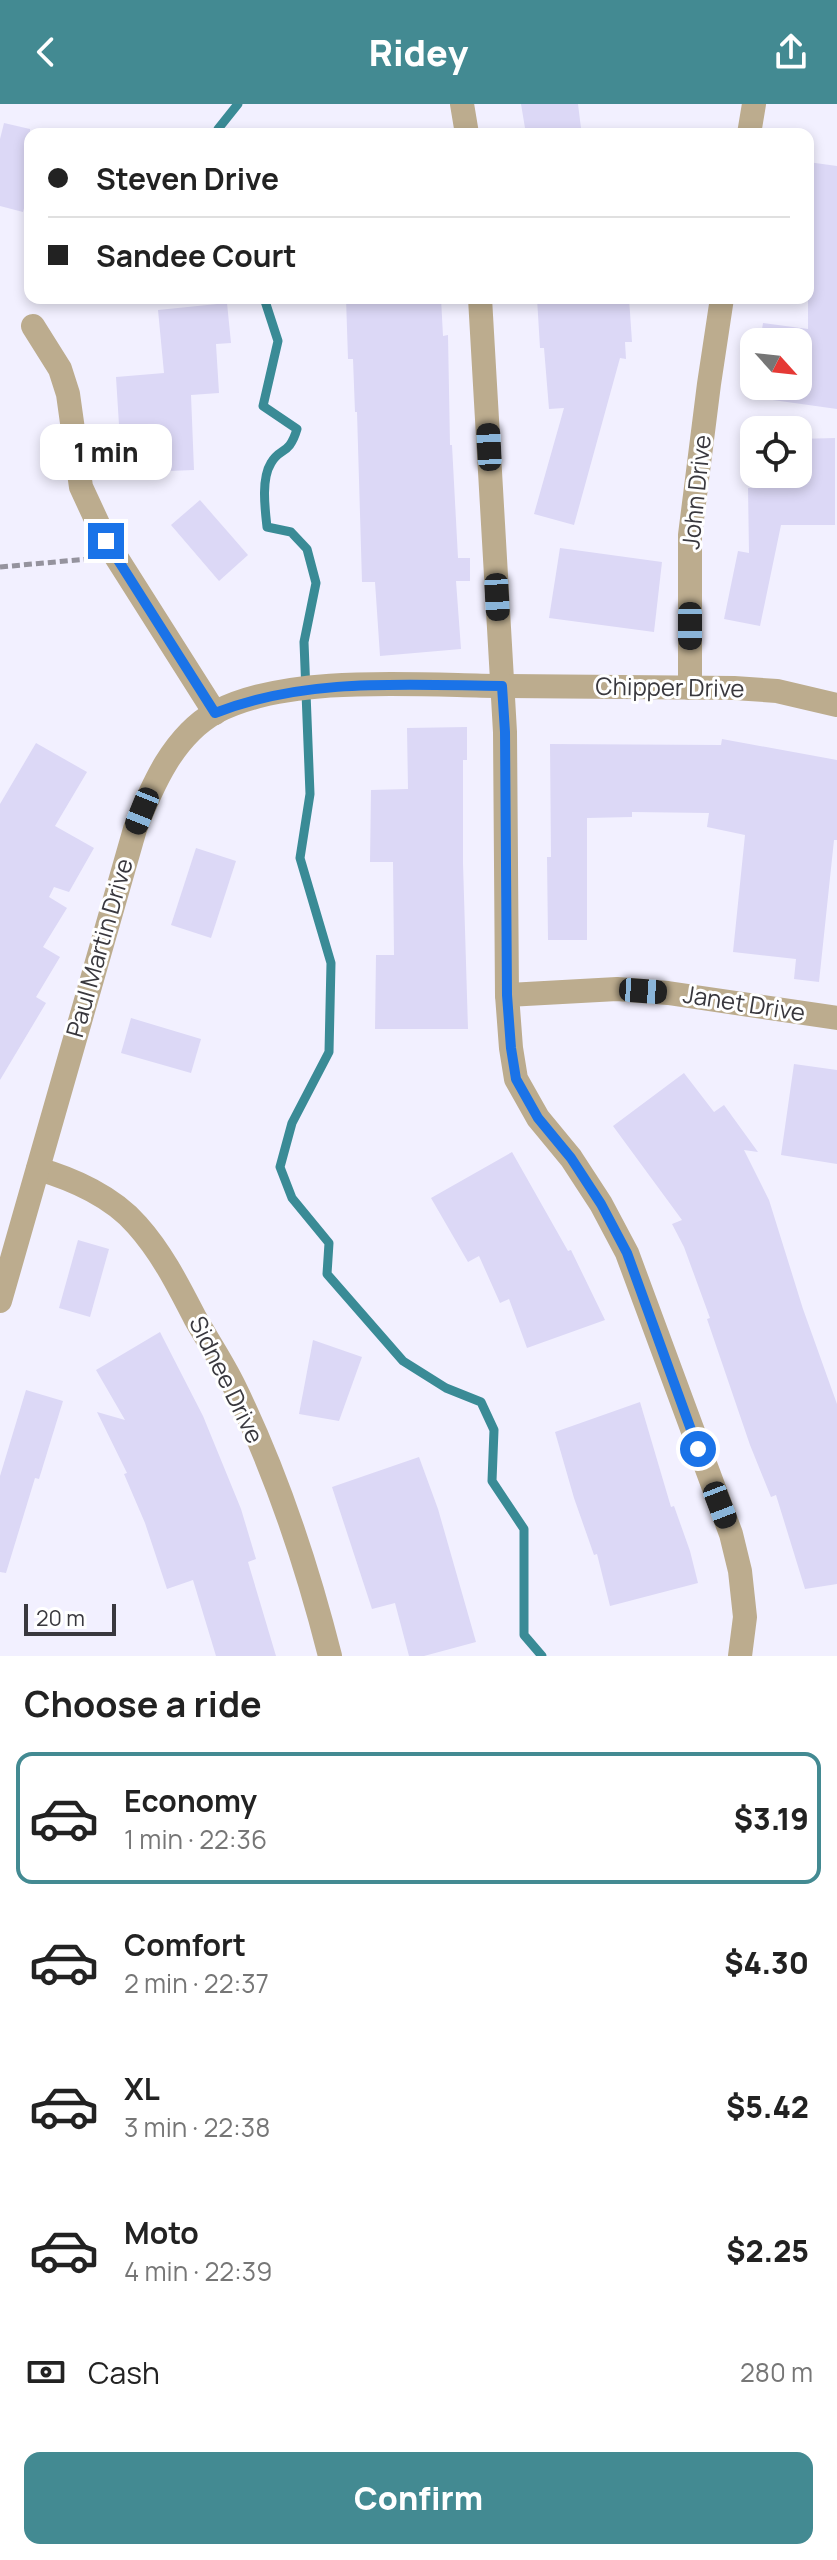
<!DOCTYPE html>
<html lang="en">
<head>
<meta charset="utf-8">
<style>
	body { margin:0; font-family:Manrope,sans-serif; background:#f2f2f2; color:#222; height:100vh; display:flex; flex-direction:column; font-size:30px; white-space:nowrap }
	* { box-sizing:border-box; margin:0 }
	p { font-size:26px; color:#767676 }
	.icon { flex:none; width:44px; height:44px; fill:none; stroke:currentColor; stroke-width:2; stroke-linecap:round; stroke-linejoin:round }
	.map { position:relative; height:1552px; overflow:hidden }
	.details { display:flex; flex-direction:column; background:#fff; flex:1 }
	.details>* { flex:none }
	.guide { position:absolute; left:24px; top:24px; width:790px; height:176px; border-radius:16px; box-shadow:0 4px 12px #0003; display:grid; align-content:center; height:176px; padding:0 24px; background:#fff }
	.needle { width:52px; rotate:117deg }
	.fabs { position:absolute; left:740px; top:224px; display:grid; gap:16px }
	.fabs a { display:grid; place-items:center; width:72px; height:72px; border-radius:16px; background:#fff; box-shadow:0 4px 12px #0003; font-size:40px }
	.scale { position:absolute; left:24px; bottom:20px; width:92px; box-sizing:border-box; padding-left:8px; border:4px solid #39383e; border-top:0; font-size:22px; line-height:28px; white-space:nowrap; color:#39383e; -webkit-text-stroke:6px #fff; paint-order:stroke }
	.end { position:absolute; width:36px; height:36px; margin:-18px; border:10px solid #1a73e8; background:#fff; box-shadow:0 0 0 4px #fff }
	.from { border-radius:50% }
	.bubble { position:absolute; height:56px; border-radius:16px; background:#fff; box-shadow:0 4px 12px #0003; font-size:26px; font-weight:800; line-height:56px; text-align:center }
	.car { position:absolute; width:24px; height:48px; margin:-24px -12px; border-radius:10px; box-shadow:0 0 6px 2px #0007; background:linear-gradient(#222 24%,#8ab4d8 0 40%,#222 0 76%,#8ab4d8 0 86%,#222 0) }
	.guide b { display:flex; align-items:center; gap:28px; height:76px; font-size:30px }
	.guide b+b { border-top:2px solid #e0e0e0 }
	.guide i { width:20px; height:20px; background:#222 }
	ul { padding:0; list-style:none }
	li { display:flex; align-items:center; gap:24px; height:132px; margin:0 16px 12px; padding:0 8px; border:4px solid transparent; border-radius:16px }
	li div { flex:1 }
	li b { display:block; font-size:30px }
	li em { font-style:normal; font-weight:800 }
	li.selected { border-color:#438a92 }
	li>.icon { width:72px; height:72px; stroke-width:1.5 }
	h2 { padding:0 24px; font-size:36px; line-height:96px }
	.pay { display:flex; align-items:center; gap:20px; height:88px; padding:0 24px; font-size:30px }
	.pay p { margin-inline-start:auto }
	.action { display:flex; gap:16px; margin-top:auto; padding:16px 24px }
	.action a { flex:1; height:92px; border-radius:16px; background:#438a92; color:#fff; font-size:32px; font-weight:800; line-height:92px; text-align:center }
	header { display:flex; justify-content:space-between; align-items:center; height:104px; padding:0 24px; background:#438a92; color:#fff; font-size:36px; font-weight:800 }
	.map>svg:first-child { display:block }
</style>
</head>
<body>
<header><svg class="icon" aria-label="back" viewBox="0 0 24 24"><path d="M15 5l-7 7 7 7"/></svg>Ridey<svg class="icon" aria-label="share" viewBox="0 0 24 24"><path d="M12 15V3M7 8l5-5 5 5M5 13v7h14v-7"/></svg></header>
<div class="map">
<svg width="837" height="1552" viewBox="0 0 837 1552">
	<rect width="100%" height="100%" fill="#f2f0ff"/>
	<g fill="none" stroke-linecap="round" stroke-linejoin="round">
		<g stroke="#3a8b96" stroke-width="9">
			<polyline points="218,30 218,25 238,0"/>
			<path d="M264 194 278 237 263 302 297 325C289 352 280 343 271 359 261 375 265 405 267 423L291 428 307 445 316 479 304 538 310 690 300 754 331 859 329 948 292 1019 280 1063 292 1094 329 1139 327 1170 403 1257 446 1284 481 1298 494 1326 492 1377 524 1425V1531L542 1552"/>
		</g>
	</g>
	<g fill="#dcd8f6">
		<polygon points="521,0 578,0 581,24 547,30 526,30"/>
		<polygon points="4,19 30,25 30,82 23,108 0,102 0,35"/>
		<polygon points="808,58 837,62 837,305 752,293 754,281 798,282 798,238 760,238 763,219 808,225"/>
		<polygon points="346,194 441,194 443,232 448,231 450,341 452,341 458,454 470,454 470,477 456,477 461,545 380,552 375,478 362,478 357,308 355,308 353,255 348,255"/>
		<polygon points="537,194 629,194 632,238 625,238 626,255 620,254 574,421 534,410 564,304 549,305 544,244 540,244"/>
		<polygon points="227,199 231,239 216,240 219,289 191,291 194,366 122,369 116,273 164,269 158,206"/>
		<polygon points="835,334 835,421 781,421 760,522 724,515 738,447 749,449 748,384 755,384 752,336 754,370 798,370 798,335"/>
		<polygon points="200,396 248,451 219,477 171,421"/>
		<polygon points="560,444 662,458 654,528 549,514"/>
		<polygon points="467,623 467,656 463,656 463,759 468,925 375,925 376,851 394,851 393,758 370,758 371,686 408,685 407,624"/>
		<polygon points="722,635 837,656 837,736 834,736 819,878 794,875 796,855 733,848 745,731 707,723 709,709 632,708 632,713 587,714 587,836 548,836 547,753 551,753 550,640 721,641"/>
		<polygon points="36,639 87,668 55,722 94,744 69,788 54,783 49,793 67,804 43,843 60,853 36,893 46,899 0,976 0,700"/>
		<polygon points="196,744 236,757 211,834 171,821"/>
		<polygon points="131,914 201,935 191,969 121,949"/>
		<polygon points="794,960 837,966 837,1060 781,1051"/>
		<polygon points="684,969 714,1008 724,1001 758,1048 744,1046 769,1096 803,1205 837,1300 837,1480 805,1485 776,1391 771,1393 750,1341 707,1215 710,1214 684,1143 672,1120 682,1116 613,1022"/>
		<polygon points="512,1048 568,1147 571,1146 605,1216 527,1244 509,1195 500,1199 479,1152 468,1158 431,1094"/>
		<polygon points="78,1136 109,1145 90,1213 59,1204"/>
		<polygon points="160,1228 203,1312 241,1405 256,1455 248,1458 276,1552 216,1552 193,1476 167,1485 145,1419 124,1370 127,1369 97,1308 125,1316 96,1266"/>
		<polygon points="313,1236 362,1253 339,1317 299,1310"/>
		<polygon points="26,1286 63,1297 39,1375 35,1374 6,1469 0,1468 0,1372"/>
		<polygon points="640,1298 671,1403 674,1402 690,1447 698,1479 610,1502 597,1450 594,1451 574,1394 555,1328"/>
		<polygon points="419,1353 438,1405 476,1538 424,1552 409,1552 395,1499 372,1505 332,1383"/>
	</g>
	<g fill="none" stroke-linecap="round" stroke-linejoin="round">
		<polyline stroke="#95939e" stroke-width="5" stroke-dasharray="8 4" stroke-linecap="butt" points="0,463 88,455"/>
		<g stroke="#bcac8e" stroke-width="24">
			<polyline points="462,0 467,30"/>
			<polyline points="749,30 754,0"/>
			<polyline points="480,194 505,628 507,891 511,944 516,975 538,1014 571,1054 601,1100 627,1149 731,1430 740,1467 745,1513 740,1552"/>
			<polyline points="33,222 60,265 68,290 81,383 106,437 215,609"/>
			<polyline points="690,584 690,431 709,280 722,194"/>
			<polyline points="507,891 617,885 668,889 837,914"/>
			<path d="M38 1065C73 1075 113 1093 137 1121 162 1149 178 1181 195 1214 208 1237 223 1259 234 1282 276 1368 307 1461 330 1552"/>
			<path d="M0 1197 135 725C152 682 173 632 216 608 288 570 417 581 498 582 576 583 655 584 734 584L777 587 837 601"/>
		</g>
	</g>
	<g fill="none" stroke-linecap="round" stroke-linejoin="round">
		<path stroke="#1a73e8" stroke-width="10" d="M106 437 215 609C307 573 406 581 502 582L505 628 507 891 511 944 516 975 538 1014 571 1054 601 1100 627 1149 698 1345"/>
	</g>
	<g text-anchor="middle" stroke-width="6" stroke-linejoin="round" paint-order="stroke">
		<g font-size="24" fill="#39383e" stroke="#fff">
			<text transform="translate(697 388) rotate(-84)" y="8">John Drive</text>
			<text transform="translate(670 584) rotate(1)" y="8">Chipper Drive</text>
			<text transform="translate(100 844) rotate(-74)" y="8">Paul Martin Drive</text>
			<text transform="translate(744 900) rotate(9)" y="8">Janet Drive</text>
			<text transform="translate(226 1276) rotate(64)" y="8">Sidnee Drive</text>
		</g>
	</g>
</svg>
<div class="fabs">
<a><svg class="needle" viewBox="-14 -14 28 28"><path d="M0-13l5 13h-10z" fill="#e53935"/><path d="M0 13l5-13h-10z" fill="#767676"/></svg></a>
<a><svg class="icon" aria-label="locate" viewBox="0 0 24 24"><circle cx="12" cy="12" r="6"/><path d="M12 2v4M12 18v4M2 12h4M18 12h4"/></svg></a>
</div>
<div class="scale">20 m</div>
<i class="end from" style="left:698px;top:1345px"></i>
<i class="end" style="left:106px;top:437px"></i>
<div class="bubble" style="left:40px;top:320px;width:132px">1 min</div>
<i class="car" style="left:489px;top:343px;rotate:357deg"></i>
<i class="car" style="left:497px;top:493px;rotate:177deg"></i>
<i class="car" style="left:690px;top:522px;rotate:180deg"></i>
<i class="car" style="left:142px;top:707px;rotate:202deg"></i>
<i class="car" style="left:643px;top:887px;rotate:94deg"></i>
<i class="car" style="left:720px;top:1401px;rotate:159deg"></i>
<div class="guide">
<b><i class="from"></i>Steven Drive</b>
<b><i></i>Sandee Court</b>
</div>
</div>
<section class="details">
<h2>Choose a ride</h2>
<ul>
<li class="selected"><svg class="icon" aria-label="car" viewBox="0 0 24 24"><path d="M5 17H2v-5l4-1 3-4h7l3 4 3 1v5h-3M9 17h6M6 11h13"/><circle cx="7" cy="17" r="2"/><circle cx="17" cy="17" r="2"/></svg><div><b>Economy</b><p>1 min · 22:36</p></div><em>$3.19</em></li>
<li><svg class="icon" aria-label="car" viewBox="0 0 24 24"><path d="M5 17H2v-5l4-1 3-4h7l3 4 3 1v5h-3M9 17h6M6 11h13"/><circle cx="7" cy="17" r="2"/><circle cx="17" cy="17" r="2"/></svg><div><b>Comfort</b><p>2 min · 22:37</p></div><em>$4.30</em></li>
<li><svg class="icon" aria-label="car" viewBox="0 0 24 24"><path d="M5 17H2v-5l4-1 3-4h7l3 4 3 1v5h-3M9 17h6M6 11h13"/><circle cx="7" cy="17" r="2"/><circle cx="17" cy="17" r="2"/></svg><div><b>XL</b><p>3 min · 22:38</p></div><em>$5.42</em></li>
<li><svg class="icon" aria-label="car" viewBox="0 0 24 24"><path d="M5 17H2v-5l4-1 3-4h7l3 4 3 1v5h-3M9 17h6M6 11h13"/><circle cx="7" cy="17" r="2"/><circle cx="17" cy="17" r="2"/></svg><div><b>Moto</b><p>4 min · 22:39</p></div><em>$2.25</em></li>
</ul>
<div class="pay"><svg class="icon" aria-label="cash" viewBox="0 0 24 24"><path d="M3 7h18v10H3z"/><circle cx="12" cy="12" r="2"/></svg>Cash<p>280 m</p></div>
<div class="action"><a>Confirm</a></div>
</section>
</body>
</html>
